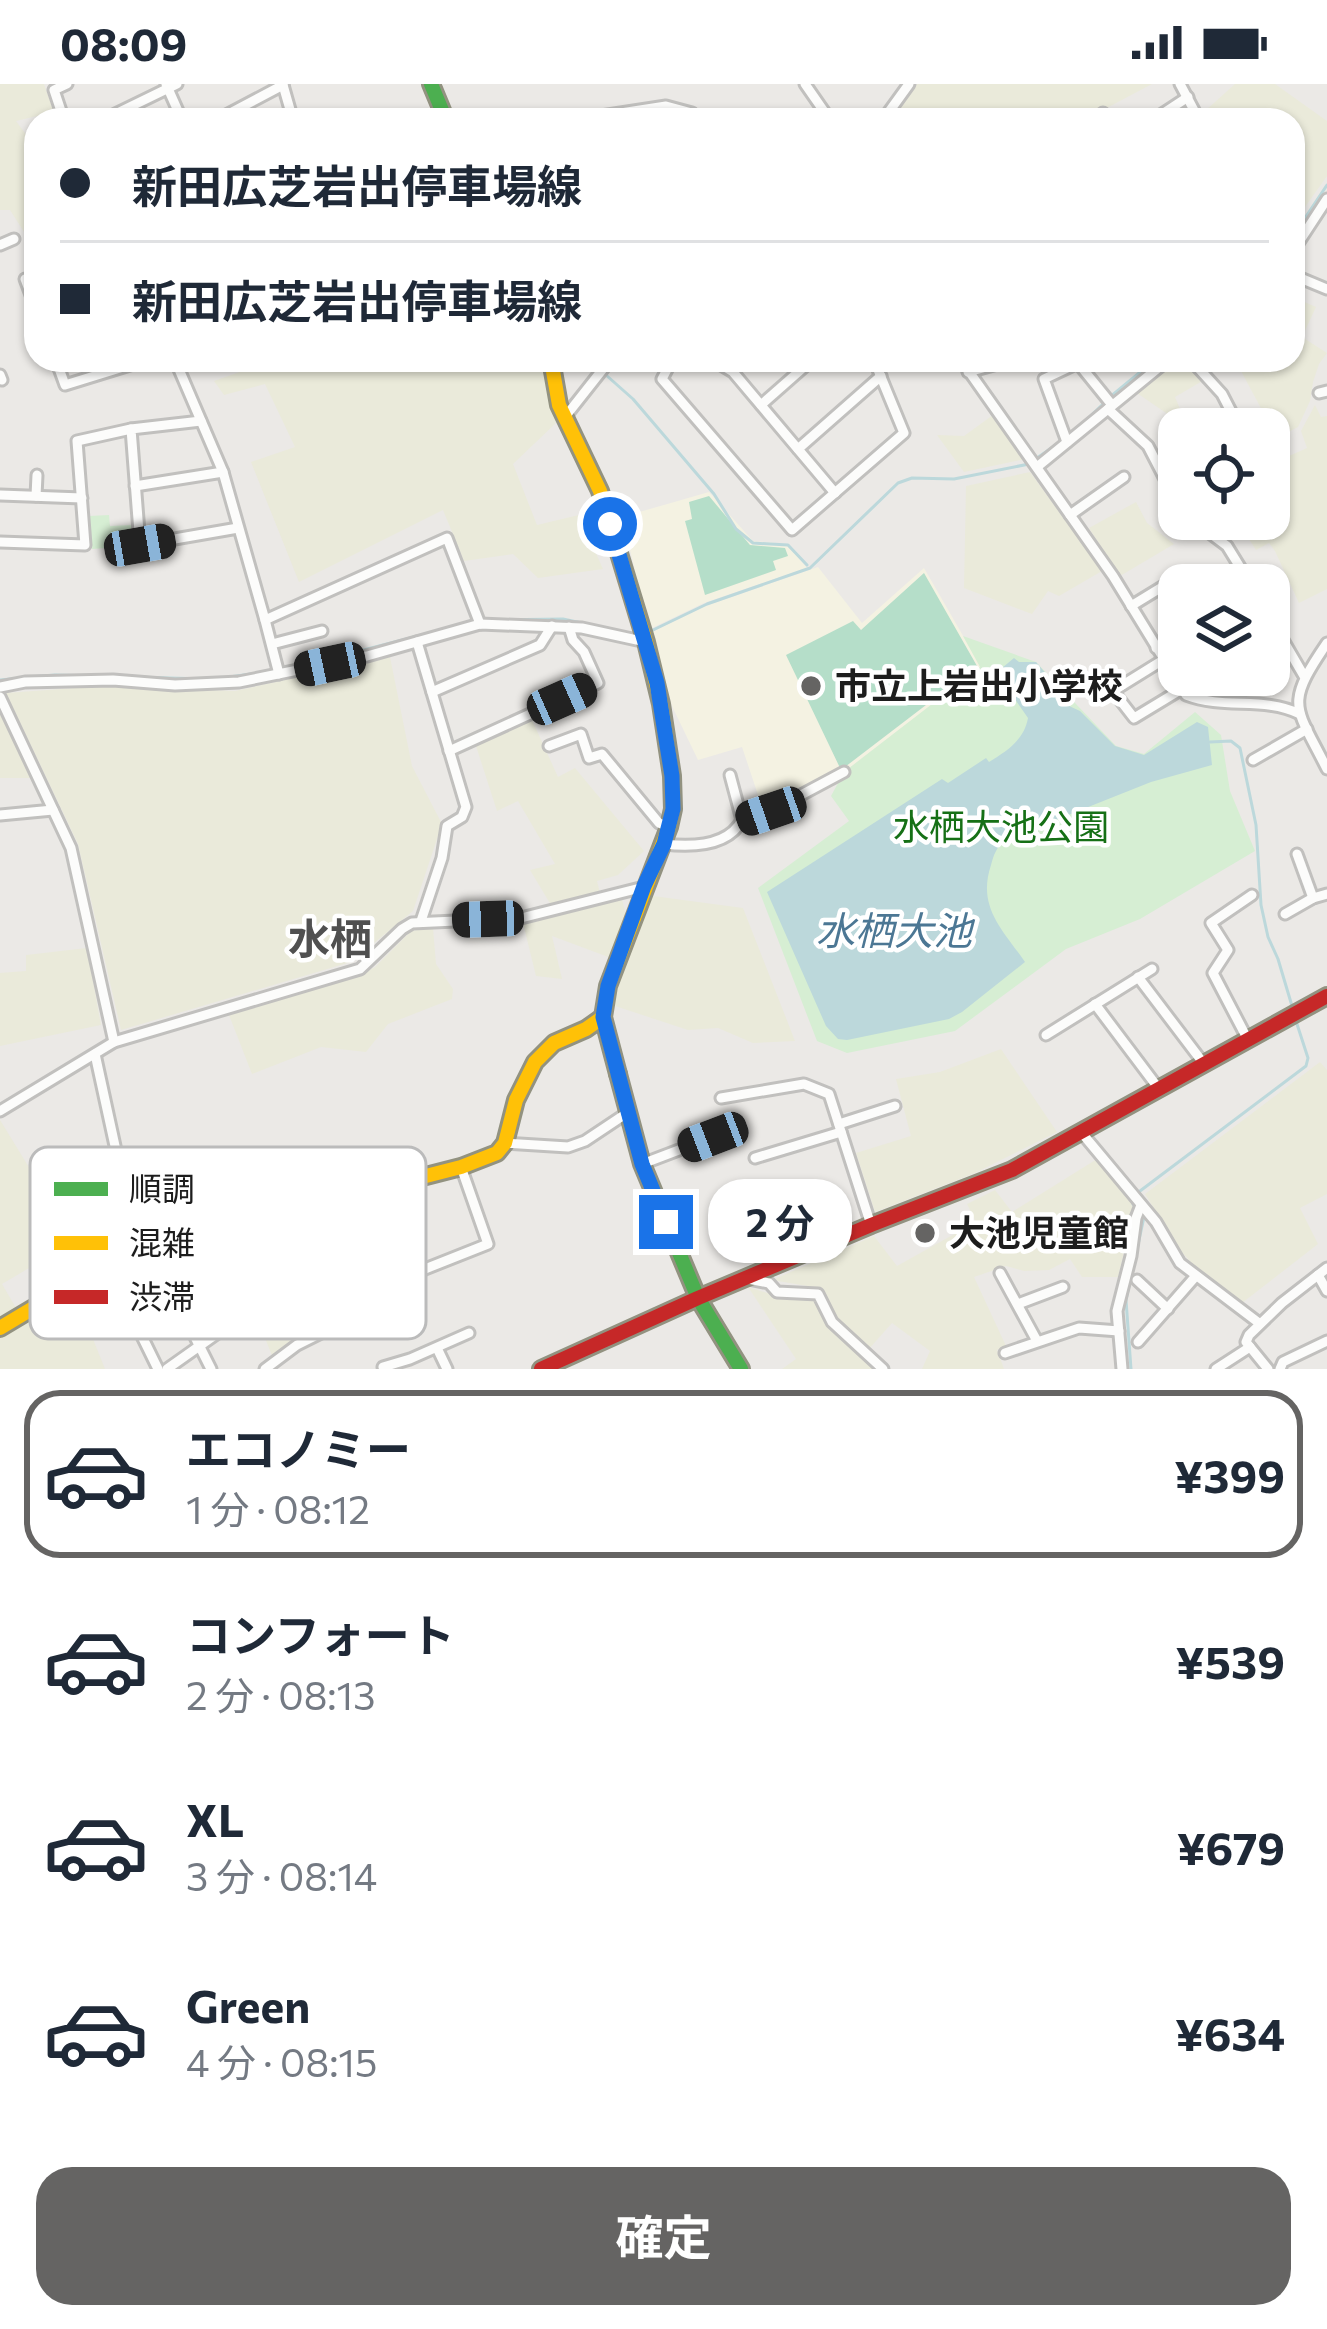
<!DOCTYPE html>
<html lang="ja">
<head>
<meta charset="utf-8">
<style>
	body { margin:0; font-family:Commissioner,"Noto Sans JP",sans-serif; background:#f2f2f3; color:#1f2937; height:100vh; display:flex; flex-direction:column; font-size:45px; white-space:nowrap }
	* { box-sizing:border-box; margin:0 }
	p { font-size:39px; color:#747a83 }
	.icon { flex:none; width:66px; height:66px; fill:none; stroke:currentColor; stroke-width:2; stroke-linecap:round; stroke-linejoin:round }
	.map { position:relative; height:1285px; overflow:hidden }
	.drawer { display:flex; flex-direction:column; background:#fff; flex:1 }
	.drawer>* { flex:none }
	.top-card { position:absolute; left:24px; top:24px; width:1281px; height:264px; border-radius:36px; box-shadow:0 3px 9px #0004; display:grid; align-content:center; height:264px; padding:0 36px; background:#fff }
	.buttons { position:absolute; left:1158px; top:324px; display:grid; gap:24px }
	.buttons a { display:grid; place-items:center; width:132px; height:132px; border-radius:24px; background:#fff; box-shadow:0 3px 9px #0004; font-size:60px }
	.end { position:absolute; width:54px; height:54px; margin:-27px; border:15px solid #1a73e8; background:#fff; box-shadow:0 0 0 6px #fff }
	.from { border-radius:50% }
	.bubble { position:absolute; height:84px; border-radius:36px; background:#fff; box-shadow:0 3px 9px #0004; font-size:39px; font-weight:700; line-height:84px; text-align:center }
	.car { position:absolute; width:36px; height:72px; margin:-36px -18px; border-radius:15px; box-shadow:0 0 9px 3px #0007; background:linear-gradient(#222 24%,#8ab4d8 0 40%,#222 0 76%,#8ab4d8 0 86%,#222 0) }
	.top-card b { display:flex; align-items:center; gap:42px; height:114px; font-size:45px }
	.top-card b+b { border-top:3px solid #e0e1e3 }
	.top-card i { width:30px; height:30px; background:#1f2937 }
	ul { padding:21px 0 0; list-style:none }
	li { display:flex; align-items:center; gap:36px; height:168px; margin:0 24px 18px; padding:0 12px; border:6px solid transparent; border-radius:36px }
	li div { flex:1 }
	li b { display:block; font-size:45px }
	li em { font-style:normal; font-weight:700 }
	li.selected { border-color:#656463 }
	li>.icon { width:108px; height:108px; stroke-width:1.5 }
	.cta { display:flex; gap:24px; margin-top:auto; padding:24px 36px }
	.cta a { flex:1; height:138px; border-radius:36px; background:#656463; color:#fff; font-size:48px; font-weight:700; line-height:138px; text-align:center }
	.status { display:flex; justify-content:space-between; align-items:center; height:84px; padding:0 60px; background:#fff; direction:ltr }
	.status svg { height:33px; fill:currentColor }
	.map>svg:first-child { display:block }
</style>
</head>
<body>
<div class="status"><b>08:09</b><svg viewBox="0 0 49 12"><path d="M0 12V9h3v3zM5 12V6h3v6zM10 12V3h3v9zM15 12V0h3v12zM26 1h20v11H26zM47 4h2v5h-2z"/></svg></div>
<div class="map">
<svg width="1327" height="1285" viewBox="0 0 1327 1285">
	<rect width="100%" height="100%" fill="#ebe9e6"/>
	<g fill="#f4f2e2">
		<polygon points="709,408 753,457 787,460 807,484 704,519 652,544 639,503 622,433"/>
		<polygon points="818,483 862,539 924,484 981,583 844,688 762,723 742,663 698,676 672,622 652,548 705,522"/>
	</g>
	<g fill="#eaeada">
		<polygon points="0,0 44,0 54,28 16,37 36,64 36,151 26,151 10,126 0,126"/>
		<polygon points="917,0 1152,0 1084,36 892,36"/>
		<polygon points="1235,0 1275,0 1327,37 1327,92 1293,140 1293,36 1195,36"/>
		<polygon points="1293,213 1316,223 1302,253 1327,269 1319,280 1313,298 1310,317 1298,343 1277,354 1241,287 1245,276 1293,276"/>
		<polygon points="264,276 545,276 556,339 513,380 537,441 579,431 603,485 538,494 513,470 464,477 443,426 299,498 251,378 295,363 265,300 224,311 214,297 251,284"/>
		<polygon points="1173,276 1186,276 1204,296 1175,313 1180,325 1169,331 1134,307"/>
		<polygon points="1315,321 1321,333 1327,332 1327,505 1299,519 1275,467 1269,459 1256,466 1236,435 1269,435 1269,381 1307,364 1301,347"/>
		<polygon points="993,331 1025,375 964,388 937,351 964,352"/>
		<polygon points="1030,388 1102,487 1059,512 1048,507 1032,530 964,504 966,402"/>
		<polygon points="1136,418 1147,439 1174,460 1120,492 1089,444"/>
		<polygon points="390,573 412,682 442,740 413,827 351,878 121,946 78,760 6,609 103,602 235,607"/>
		<polygon points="0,628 32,694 0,694"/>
		<polygon points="532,636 558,693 575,684 644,767 618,791 597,797 600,809 551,821 530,786 555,780 518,717 497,727 476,662"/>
		<polygon points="653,812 743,824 795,957 753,959 718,944 688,946 612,921 636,844"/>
		<polygon points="622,815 626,832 611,874 552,852 562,895 536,892 523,839"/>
		<polygon points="433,844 436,880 453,905 452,915 388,940 366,968 321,963 252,990 229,931 357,893 375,883 411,847"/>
		<polygon points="87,864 101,941 0,962 0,889 26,887 26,871"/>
		<polygon points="1001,965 1057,1048 975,1089 875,1128 856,1069 911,1052 896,995 940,988"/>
		<polygon points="1320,978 1327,986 1327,1110 1300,1124 1318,1160 1242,1219 1197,1185 1179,1165 1145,1110"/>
		<polygon points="0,1036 60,1134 40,1137 46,1174 2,1200 16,1224 0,1235"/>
		<polygon points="1097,1075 1135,1121 1118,1193 1082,1193 1070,1175 1049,1186 1024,1187 1006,1182 974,1193 1006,1262 997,1266 1004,1285 922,1285 930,1267 892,1239 868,1266 836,1234 819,1204 772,1196 874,1152 897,1182 976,1138 967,1120 995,1106 1012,1128"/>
		<polygon points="283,1176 297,1206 290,1214 308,1247 306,1253 273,1274 261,1244 268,1220 267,1205"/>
		<polygon points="748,1203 777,1212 814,1214 841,1256 875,1285 782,1285 796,1275"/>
		<polygon points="74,1208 105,1285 0,1285 0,1250"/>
	</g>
	<g fill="#d6eed3">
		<polygon points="109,431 110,442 133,441 134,462 92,465 89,432"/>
		<polygon points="963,552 1036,578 1116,662 1144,670 1195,628 1221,651 1230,707 1255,767 1140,835 1066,865 955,947 847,969 817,957 758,804 849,737 831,712 844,688 980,583"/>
	</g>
	<g fill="#b5dec9">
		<polygon points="709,412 750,461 785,464 788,472 773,477 776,486 705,511 685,437 692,435 689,418"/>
		<polygon points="924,489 977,582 841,686 786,571 853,537 861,546"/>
	</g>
	<path fill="#bcd8db" d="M1014 574 1019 578H1036L1054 599 1056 616 1080 627 1115 662 1144 671 1197 638 1208 643 1212 681 1151 698 1005 756C996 764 994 770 991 781 977 823 1002 845 1025 878L962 928 949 935 847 956 838 955 826 942 767 808 942 695 948 699 986 674 989 678C1007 667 1024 656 1028 634L1001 595 1002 584Z"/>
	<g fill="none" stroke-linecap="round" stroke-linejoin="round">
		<g stroke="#bcd8db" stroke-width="3">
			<polyline points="1293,152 1327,101"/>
			<polyline points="589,276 633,315 714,410 736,445 753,459 788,461 807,481"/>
			<polyline points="1110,313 1155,276"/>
			<polyline points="1080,342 1103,320"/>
			<polyline points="1037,374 1063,356"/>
			<polyline points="497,536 563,535 614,546"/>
			<polyline points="653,546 707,520 810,484 898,399 912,394 954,395 1029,380"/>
			<polyline points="317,578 476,537"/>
			<polyline points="30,593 55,591 207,595"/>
			<polyline points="222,594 266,588"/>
			<polyline points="0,596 21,594"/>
			<polyline points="1210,658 1231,657 1240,664 1256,741 1261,821 1268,853 1278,875 1292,922"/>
			<polyline points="1137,1111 1140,1107 1306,982 1308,974 1296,937"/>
			<polyline points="1131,1285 1126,1216 1144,1133 1133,1120"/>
		</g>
		<defs>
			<g id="street">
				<polyline points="166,0 182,36"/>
				<polyline points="805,0 830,36"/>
				<polyline points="1180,0 1196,30"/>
				<polyline points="283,1 293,36"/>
				<polyline points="1103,29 1106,36"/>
				<polyline points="64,36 54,6 67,0"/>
				<polyline points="103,36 177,0"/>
				<polyline points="217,36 283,1"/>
				<polyline points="575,36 666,22 692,29 696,36"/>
				<polyline points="883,36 909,0"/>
				<polyline points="1153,36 1188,13"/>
				<polyline points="0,161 14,155"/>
				<polyline points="1293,167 1327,115"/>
				<polyline points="1293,191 1327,205"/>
				<polyline points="25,195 36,224"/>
				<polyline points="56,276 65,301 146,276"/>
				<polyline points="175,276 223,388 265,536 447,454 480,540"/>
				<polyline points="672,276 662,295 792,446 904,349 874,276"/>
				<polyline points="713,276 733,288 835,409"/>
				<path d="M961 276 1113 492 1186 611C1225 626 1263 612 1300 630"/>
				<polyline points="1191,276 1222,310 1240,345"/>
				<polyline points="968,288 1012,276"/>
				<polyline points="0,291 2,296"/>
				<polyline points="1319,309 1327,307"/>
				<polyline points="761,321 812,276"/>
				<polyline points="1108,325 1148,362 1179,422"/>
				<polyline points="565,333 610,276"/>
				<polyline points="201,337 131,345 140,461 238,444"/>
				<polyline points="1067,358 1044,295 1078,279 1112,321"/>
				<polyline points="798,365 881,292"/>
				<polyline points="1037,383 1168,276"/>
				<polyline points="135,402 223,388"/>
				<polyline points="0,411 82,414"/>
				<polyline points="36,412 37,391"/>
				<polyline points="1070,431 1124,393"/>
				<polyline points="1191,435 1227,462 1251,501"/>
				<polyline points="0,458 85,461 77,357 131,345"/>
				<polyline points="1131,522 1180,492"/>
				<polyline points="1269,532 1304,592"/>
				<polyline points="265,536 279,590"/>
				<polyline points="417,558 466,723 462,733 447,742 442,774 421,837"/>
				<path d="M1327 559C1284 622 1295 621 1327 685"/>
				<polyline points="272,560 322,547"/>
				<polyline points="1156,564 1179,549"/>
				<polyline points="1163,576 1113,607 1134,634 1205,591"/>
				<polyline points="0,603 25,598 113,596 175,601 239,598 367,572 480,540 582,544 646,558"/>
				<polyline points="432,608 540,561 552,542"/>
				<polyline points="0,613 71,764 114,958"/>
				<polyline points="549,662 581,650 589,674 602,670 659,739 669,743"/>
				<polyline points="449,667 598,599 584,568 573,556 569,543"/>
				<polyline points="1253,676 1307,645"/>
				<polyline points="730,691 742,736"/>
				<polyline points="0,731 53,726"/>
				<path d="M664 760C691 763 728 763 742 736L771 727 844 688"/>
				<polyline points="1297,770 1313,814"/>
				<polyline points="1285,830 1313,814 1327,810"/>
				<polyline points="1138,893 1204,980"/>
				<polyline points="1095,920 1159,1005"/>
				<polyline points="1046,951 1152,885"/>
				<polyline points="1248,956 1213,889 1228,866 1211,839 1252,811"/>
				<polyline points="95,970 122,1094"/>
				<polyline points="721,1014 804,1000 829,1010 871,1141"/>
				<polyline points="0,1027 114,958 360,885 402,845 412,839 521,834 644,803"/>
				<polyline points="839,1040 895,1022"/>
				<polyline points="1081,1048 1156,1138 1180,1179 1259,1239"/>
				<polyline points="505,1059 568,1063 585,1057 630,1027"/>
				<polyline points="755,1074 841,1048"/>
				<polyline points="642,1080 713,1053"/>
				<polyline points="1000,1189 1037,1257"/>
				<polyline points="1318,1191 1327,1207"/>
				<polyline points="748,1195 769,1199 777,1208 818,1210 832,1238 883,1285"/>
				<polyline points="1137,1196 1168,1225"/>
				<polyline points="1018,1220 1063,1203"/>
				<polyline points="184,1231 211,1285"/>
				<polyline points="136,1240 158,1285"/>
				<polyline points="1138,1258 1195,1193"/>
				<polyline points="437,1264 447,1285"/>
				<polyline points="1005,1269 1079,1244 1119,1247"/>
				<polyline points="383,1283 410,1275 469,1249"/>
				<polyline points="167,1285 239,1234 225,1163"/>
				<polyline points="265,1285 297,1261 333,1243 425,1185 488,1160 461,1083"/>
				<polyline points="1122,1285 1117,1227 1131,1172 1136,1134 1141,1121"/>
				<polyline points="1216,1285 1250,1263"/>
				<polyline points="1268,1285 1246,1258 1249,1251 1282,1219 1327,1184"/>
				<polyline points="1280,1285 1283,1278 1327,1257"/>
			</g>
			<g id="fast">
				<polyline points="431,0 446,36"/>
				<polyline points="618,990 642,1080 698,1214 741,1285"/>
			</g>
			<g id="slow">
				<polyline points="551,276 559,321 600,407 646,558 661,620 672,692 673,725 669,743 608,902 603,933 618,990"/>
				<polyline points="0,1244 70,1202 97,1191 225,1163 304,1140 383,1103 461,1083 497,1069 505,1059 516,1016 535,978 554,959 586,945 603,933"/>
			</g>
			<polyline id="jam" points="541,1285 698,1214 871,1141 1012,1086 1327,912"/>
		</defs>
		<use href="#street" stroke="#c1c0be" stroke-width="15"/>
		<use href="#fast" stroke="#929280" stroke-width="20"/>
		<use href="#slow" stroke="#929280" stroke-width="20"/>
		<use href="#jam" stroke="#929280" stroke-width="20"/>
		<use href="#street" stroke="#fcfcfb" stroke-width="9"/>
		<use href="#fast" stroke="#4caf50" stroke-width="14"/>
		<use href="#slow" stroke="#ffc107" stroke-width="14"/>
		<use href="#jam" stroke="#c62828" stroke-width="14"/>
	</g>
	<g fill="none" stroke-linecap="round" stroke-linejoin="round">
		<polyline stroke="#1a73e8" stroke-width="15" points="610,440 657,599 672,692 673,725 664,760 644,802 608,902 603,933 642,1080 666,1138"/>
	</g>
	<g fill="#656463" stroke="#fff" stroke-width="4.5">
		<circle cx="811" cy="602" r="12"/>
		<circle cx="925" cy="1149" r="12"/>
	</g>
	<g text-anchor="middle" stroke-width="9" stroke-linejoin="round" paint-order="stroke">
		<g font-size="36" font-weight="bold" fill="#1d1d1d" stroke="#fff" text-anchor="start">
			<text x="835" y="615">市立上岩出小学校</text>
			<text x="949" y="1162">大池児童館</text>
		</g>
		<g font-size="36" fill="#167016" stroke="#fff">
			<text x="1001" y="756">水栖大池公園</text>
		</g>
		<g font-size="39" font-style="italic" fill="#4c7794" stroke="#fff">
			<text x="894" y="861">水栖大池</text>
		</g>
		<g font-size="42" font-weight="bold" fill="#505050" stroke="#fff">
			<text x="330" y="870">水栖</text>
		</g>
	</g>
	<rect x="30" y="1063" width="396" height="192" rx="18" fill="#fff" stroke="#bbb" stroke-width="3"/>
	<rect x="54" y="1098" width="54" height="14" fill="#4caf50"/>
	<rect x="54" y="1152" width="54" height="14" fill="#ffc107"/>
	<rect x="54" y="1206" width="54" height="14" fill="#c62828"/>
	<g font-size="33" fill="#1d1d1d">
		<text x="129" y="1117">順調</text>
		<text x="129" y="1171">混雑</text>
		<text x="129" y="1225">渋滞</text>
	</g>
</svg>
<div class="buttons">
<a><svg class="icon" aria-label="locate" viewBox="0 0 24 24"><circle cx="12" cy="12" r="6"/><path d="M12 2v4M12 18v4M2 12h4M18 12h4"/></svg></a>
<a><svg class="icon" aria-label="layers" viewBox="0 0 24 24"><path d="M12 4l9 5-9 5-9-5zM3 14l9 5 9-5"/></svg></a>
</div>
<i class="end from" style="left:610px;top:440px"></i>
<i class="end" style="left:666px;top:1138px"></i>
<div class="bubble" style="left:708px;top:1095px;width:144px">2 分</div>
<i class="car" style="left:140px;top:461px;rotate:80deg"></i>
<i class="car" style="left:330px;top:580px;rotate:258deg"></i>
<i class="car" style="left:562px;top:615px;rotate:66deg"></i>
<i class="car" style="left:771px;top:727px;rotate:251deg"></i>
<i class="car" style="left:488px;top:835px;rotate:268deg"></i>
<i class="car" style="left:713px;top:1053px;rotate:249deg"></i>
<div class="top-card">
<b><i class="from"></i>新田広芝岩出停車場線</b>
<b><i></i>新田広芝岩出停車場線</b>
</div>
</div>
<section class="drawer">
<ul>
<li class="selected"><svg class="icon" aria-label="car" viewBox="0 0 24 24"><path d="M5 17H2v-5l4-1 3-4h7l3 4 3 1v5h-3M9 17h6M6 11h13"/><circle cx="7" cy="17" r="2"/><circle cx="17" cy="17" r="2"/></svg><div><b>エコノミー</b><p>1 分 · 08:12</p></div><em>¥399</em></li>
<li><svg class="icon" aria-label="car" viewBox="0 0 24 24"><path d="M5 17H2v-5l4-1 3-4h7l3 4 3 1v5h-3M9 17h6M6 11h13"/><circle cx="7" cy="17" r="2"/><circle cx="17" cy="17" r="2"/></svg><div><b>コンフォート</b><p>2 分 · 08:13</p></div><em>¥539</em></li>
<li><svg class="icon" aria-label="car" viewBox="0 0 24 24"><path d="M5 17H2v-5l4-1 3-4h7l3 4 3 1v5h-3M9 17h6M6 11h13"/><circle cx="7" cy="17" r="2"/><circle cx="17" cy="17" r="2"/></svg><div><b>XL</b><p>3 分 · 08:14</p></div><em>¥679</em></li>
<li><svg class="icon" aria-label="car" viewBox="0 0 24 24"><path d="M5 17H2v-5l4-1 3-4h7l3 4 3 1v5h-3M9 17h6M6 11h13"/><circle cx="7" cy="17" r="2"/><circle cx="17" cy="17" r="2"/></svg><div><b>Green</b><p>4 分 · 08:15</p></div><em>¥634</em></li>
</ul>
<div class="cta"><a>確定</a></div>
</section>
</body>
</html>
